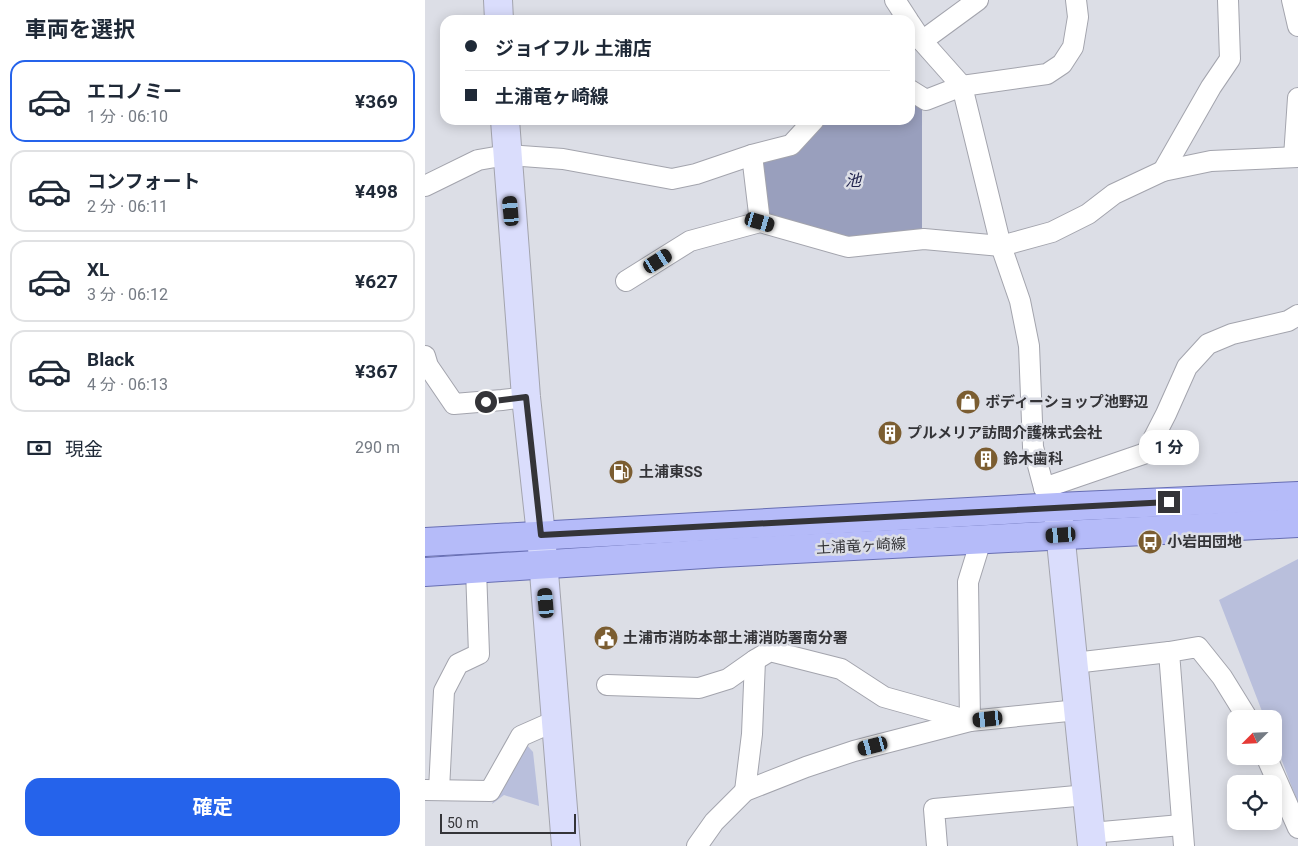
<!DOCTYPE html>
<html lang="ja">
<head>
<meta charset="utf-8">
<style>
	body { margin:0; font-family:Roboto,"Noto Sans JP",sans-serif; background:#f2f2f3; color:#1f2937; height:100vh; display:flex; flex-direction:column; font-size:19px; white-space:nowrap }
	* { box-sizing:border-box; margin:0 }
	p { font-size:16px; color:#747a83 }
	.icon { flex:none; width:28px; height:28px; fill:none; stroke:currentColor; stroke-width:2; stroke-linecap:round; stroke-linejoin:round }
	.map { position:relative; flex:1; overflow:hidden }
	.panel { display:flex; flex-direction:column; background:#fff; width:425px }
	.panel>* { flex:none }
	.top-card { position:absolute; left:15px; top:15px; width:475px; height:110px; border-radius:15px; box-shadow:0 2px 12px #0003; display:grid; align-content:center; height:110px; padding:0 25px; background:#fff }
	.needle { width:32px; rotate:246deg }
	.fabs { position:absolute; left:802px; top:710px; display:grid; gap:10px }
	.fabs a { display:grid; place-items:center; width:55px; height:55px; border-radius:10px; background:#fff; box-shadow:0 2px 12px #0003; font-size:25px }
	.scale { position:absolute; left:15px; bottom:12px; width:136px; box-sizing:border-box; padding-left:5px; border:2px solid #343438; border-top:0; font-size:14px; line-height:18px; white-space:nowrap; color:#343438; -webkit-text-stroke:4px #dcdee6; paint-order:stroke }
	.end { position:absolute; width:22px; height:22px; margin:-11px; border:6px solid #343438; background:#fff; box-shadow:0 0 0 2px #fff }
	.from { border-radius:50% }
	.bubble { position:absolute; height:35px; border-radius:15px; background:#fff; box-shadow:0 2px 12px #0003; font-size:16px; font-weight:700; line-height:35px; text-align:center }
	.car { position:absolute; width:15px; height:30px; margin:-15px -8px; border-radius:6px; box-shadow:0 0 4px 1px #0007; background:linear-gradient(#222 24%,#8ab4d8 0 40%,#222 0 76%,#8ab4d8 0 86%,#222 0) }
	.top-card b { display:flex; align-items:center; gap:18px; height:48px; font-size:19px }
	.top-card b+b { border-top:1px solid #e0e1e3 }
	.top-card i { width:12px; height:12px; background:#1f2937 }
	ul { padding:0; list-style:none }
	li { display:flex; align-items:center; gap:15px; height:82px; margin:0 10px 8px; padding:0 15px; border:2px solid #e0e1e3; border-radius:15px }
	li div { flex:1 }
	li b { display:block; font-size:19px }
	li em { font-style:normal; font-weight:700 }
	li.active { border-color:#2563eb }
	li>.icon { width:45px; height:45px; stroke-width:1.5 }
	h2 { padding:0 25px; font-size:22px; line-height:60px }
	.pay { display:flex; align-items:center; gap:12px; height:55px; padding:0 25px; font-size:19px }
	.pay p { margin-inline-start:auto }
	.button { display:flex; gap:10px; margin-top:auto; padding:10px 25px }
	.button a { flex:1; height:58px; border-radius:15px; background:#2563eb; color:#fff; font-size:20px; font-weight:700; line-height:58px; text-align:center }
	main { display:flex; flex:1; min-height:0 }
	.map>svg:first-child { display:block }
</style>
</head>
<body>
<main>
<section class="panel">
<h2>車両を選択</h2>
<ul>
<li class="active"><svg class="icon" aria-label="car" viewBox="0 0 24 24"><path d="M5 17H2v-5l4-1 3-4h7l3 4 3 1v5h-3M9 17h6M6 11h13"/><circle cx="7" cy="17" r="2"/><circle cx="17" cy="17" r="2"/></svg><div><b>エコノミー</b><p>1 分 · 06:10</p></div><em>¥369</em></li>
<li><svg class="icon" aria-label="car" viewBox="0 0 24 24"><path d="M5 17H2v-5l4-1 3-4h7l3 4 3 1v5h-3M9 17h6M6 11h13"/><circle cx="7" cy="17" r="2"/><circle cx="17" cy="17" r="2"/></svg><div><b>コンフォート</b><p>2 分 · 06:11</p></div><em>¥498</em></li>
<li><svg class="icon" aria-label="car" viewBox="0 0 24 24"><path d="M5 17H2v-5l4-1 3-4h7l3 4 3 1v5h-3M9 17h6M6 11h13"/><circle cx="7" cy="17" r="2"/><circle cx="17" cy="17" r="2"/></svg><div><b>XL</b><p>3 分 · 06:12</p></div><em>¥627</em></li>
<li><svg class="icon" aria-label="car" viewBox="0 0 24 24"><path d="M5 17H2v-5l4-1 3-4h7l3 4 3 1v5h-3M9 17h6M6 11h13"/><circle cx="7" cy="17" r="2"/><circle cx="17" cy="17" r="2"/></svg><div><b>Black</b><p>4 分 · 06:13</p></div><em>¥367</em></li>
</ul>
<div class="pay"><svg class="icon" aria-label="cash" viewBox="0 0 24 24"><path d="M3 7h18v10H3z"/><circle cx="12" cy="12" r="2"/></svg>現金<p>290 m</p></div>
<div class="button"><a>確定</a></div>
</section>
<div class="map">
<svg width="873" height="846" viewBox="0 0 873 846">
	<rect width="100%" height="100%" fill="#dcdee6"/>
	<g fill="#b9bfdc">
		<polygon points="873,559 873,803 849,740 849,719 840,719 794,600"/>
		<polygon points="100,743 108,752 114,806 79,795 67,804 72,792"/>
	</g>
	<polygon fill="#999fbd" points="485,95 497,103 497,233 424,240 340,218 332,159 396,120 485,120"/>
	<g fill="none" stroke-linecap="round" stroke-linejoin="round">
		<defs>
			<g id="street">
				<polyline points="470,0 483,20"/>
				<polyline points="867,0 873,26"/>
				<polyline points="485,23 497,41 537,86 576,246 595,301 604,346 608,447 619,488 633,507"/>
				<polyline points="497,41 553,0"/>
				<polyline points="485,90 501,100 537,86 622,74 637,64 648,47 653,17 651,0"/>
				<polyline points="327,155 335,222"/>
				<polyline points="869,157 873,98"/>
				<polyline points="738,171 786,87 805,59 803,0"/>
				<polyline points="0,186 53,160 82,155 138,159 247,179 271,174 327,155 366,145 389,120"/>
				<polyline points="201,281 265,241 335,222 423,247 499,239 576,246 627,232 663,214 689,194 738,171 786,161 873,157"/>
				<polyline points="0,356 3,366 29,404 77,400 101,397"/>
				<polyline points="619,488 721,453 741,414 762,367 783,344 807,334 863,321 873,315"/>
				<polyline points="649,663 744,652"/>
				<polyline points="182,685 274,688 303,679 330,660 345,651 416,669 459,697 545,721 653,710"/>
				<polyline points="841,756 873,828"/>
				<polyline points="0,790 65,791 96,736 130,721"/>
				<polyline points="14,790 19,691 33,664 54,654 51,569"/>
				<polyline points="320,791 327,734 330,660"/>
				<polyline points="666,833 756,825"/>
				<polyline points="272,846 289,822 320,791 381,767 429,751 545,721 543,582 556,540"/>
				<polyline points="512,846 509,809 662,795"/>
				<polyline points="759,846 744,652 773,647 797,677 823,719"/>
			</g>
			<g id="secondary">
				<polyline points="73,0 74,20"/>
				<polyline points="80,120 101,397 116,535 141,846"/>
				<polyline points="633,512 667,846"/>
			</g>
			<g id="primary">
				<polyline points="0,542 633,507 873,496"/>
				<polyline points="0,572 295,553 873,523"/>
			</g>
		</defs>
		<use href="#street" stroke="#a3a4ad" stroke-width="22"/>
		<use href="#secondary" stroke="#a3a4ad" stroke-width="30"/>
		<use href="#primary" stroke="#676eb3" stroke-width="30"/>
		<use href="#street" stroke="#fff" stroke-width="20"/>
		<use href="#secondary" stroke="#daddfc" stroke-width="28"/>
		<use href="#primary" stroke="#b5bbf9" stroke-width="28"/>
	</g>
	<g fill="none" stroke-linecap="round" stroke-linejoin="round">
		<polyline stroke="#343438" stroke-width="6" points="61,402 101,397 116,535 744,502"/>
	</g>
	<defs>
		<symbol id="shop-disc" viewBox="-11 -11 22 22"><circle r="9.5" fill="#7b5d31" stroke="#dcdee6"/><path d="M-5-2.5h2.3a2.7 3.5 0 0 1 5.4 0H5L5.5 6h-11ZM-1.5-2.5h3a1.5 2.3 0 0 0-3 0Z" fill="#fff"/></symbol>
		<symbol id="building-disc" viewBox="-11 -11 22 22"><circle r="9.5" fill="#7b5d31" stroke="#dcdee6"/><path d="M-4-6H4V6H1V3H-1V6H-4ZM-2.5-4.3h1.7v1.8h-1.7ZM.8-4.3h1.7v1.8H.8ZM-2.5-1h1.7V.8h-1.7ZM.8-1h1.7V.8H.8Z" fill="#fff"/></symbol>
		<symbol id="fuel-disc" viewBox="-11 -11 22 22"><circle r="9.5" fill="#7b5d31" stroke="#dcdee6"/><path d="M-5.5-6h7V0h2V4h1.3V-2.5L3-4.5l.8-.8L6-3V5H2.5V1h-1V6h-7ZM-4.2-4.7v3.2H.2V-4.7Z" fill="#fff"/></symbol>
		<symbol id="bus-disc" viewBox="-11 -11 22 22"><circle r="9.5" fill="#7b5d31" stroke="#dcdee6"/><path d="M-5-6H5V4H4V6H2V4H-2V6H-4V4H-5ZM-3.5-4V0h7V-4ZM-3.5 1.2v1.5H-2V1.2ZM2 1.2v1.5H3.5V1.2Z" fill="#fff"/></symbol>
		<symbol id="civic-disc" viewBox="-11 -11 22 22"><circle r="9.5" fill="#7b5d31" stroke="#dcdee6"/><path d="M-.6-6.5H3V-4.5H.6V-3L4-1V1h2V6H-6V1h2V-1L-.6-3ZM-1.2 2.5V6h2.4V2.5Z" fill="#fff"/></symbol>
	</defs>
	<g fill-rule="evenodd">
		<use href="#shop-disc" x="529" y="388" width="28" height="28"/>
		<use href="#building-disc" x="451" y="419" width="28" height="28"/>
		<use href="#building-disc" x="547" y="445" width="28" height="28"/>
		<use href="#fuel-disc" x="182" y="458" width="28" height="28"/>
		<use href="#bus-disc" x="711" y="528" width="28" height="28"/>
		<use href="#civic-disc" x="167" y="624" width="28" height="28"/>
	</g>
	<g text-anchor="middle" stroke-width="5" stroke-linejoin="round" paint-order="stroke">
		<g font-size="15" font-weight="bold" fill="#343438" stroke="#dcdee6" text-anchor="start">
			<text x="560" y="407">ボディーショップ池野辺</text>
			<text x="482" y="438">プルメリア訪問介護株式会社</text>
			<text x="578" y="464">鈴木歯科</text>
			<text x="214" y="477">土浦東SS</text>
			<text x="742" y="547">小岩田団地</text>
			<text x="198" y="643">土浦市消防本部土浦消防署南分署</text>
		</g>
		<g font-size="15" fill="#343438" stroke="#dcdee6">
			<text transform="translate(436 546) rotate(-3)" y="5">土浦竜ヶ崎線</text>
		</g>
		<g font-size="16" font-style="italic" fill="#21244d" stroke="#dcdee6">
			<text x="428" y="186">池</text>
		</g>
	</g>
</svg>
<div class="fabs">
<a><svg class="needle" viewBox="-14 -14 28 28"><path d="M0-13l5 13h-10z" fill="#e53935"/><path d="M0 13l5-13h-10z" fill="#747a83"/></svg></a>
<a><svg class="icon" aria-label="locate" viewBox="0 0 24 24"><circle cx="12" cy="12" r="6"/><path d="M12 2v4M12 18v4M2 12h4M18 12h4"/></svg></a>
</div>
<div class="scale">50 m</div>
<i class="end from" style="left:61px;top:402px"></i>
<i class="end" style="left:744px;top:502px"></i>
<div class="bubble" style="left:714px;top:430px;width:60px">1 分</div>
<i class="car" style="left:86px;top:211px;rotate:355deg"></i>
<i class="car" style="left:335px;top:222px;rotate:106deg"></i>
<i class="car" style="left:233px;top:261px;rotate:58deg"></i>
<i class="car" style="left:636px;top:535px;rotate:266deg"></i>
<i class="car" style="left:121px;top:603px;rotate:355deg"></i>
<i class="car" style="left:563px;top:719px;rotate:264deg"></i>
<i class="car" style="left:448px;top:746px;rotate:255deg"></i>
<div class="top-card">
<b><i class="from"></i>ジョイフル 土浦店</b>
<b><i></i>土浦竜ヶ崎線</b>
</div>
</div>
</main>
</body>
</html>
